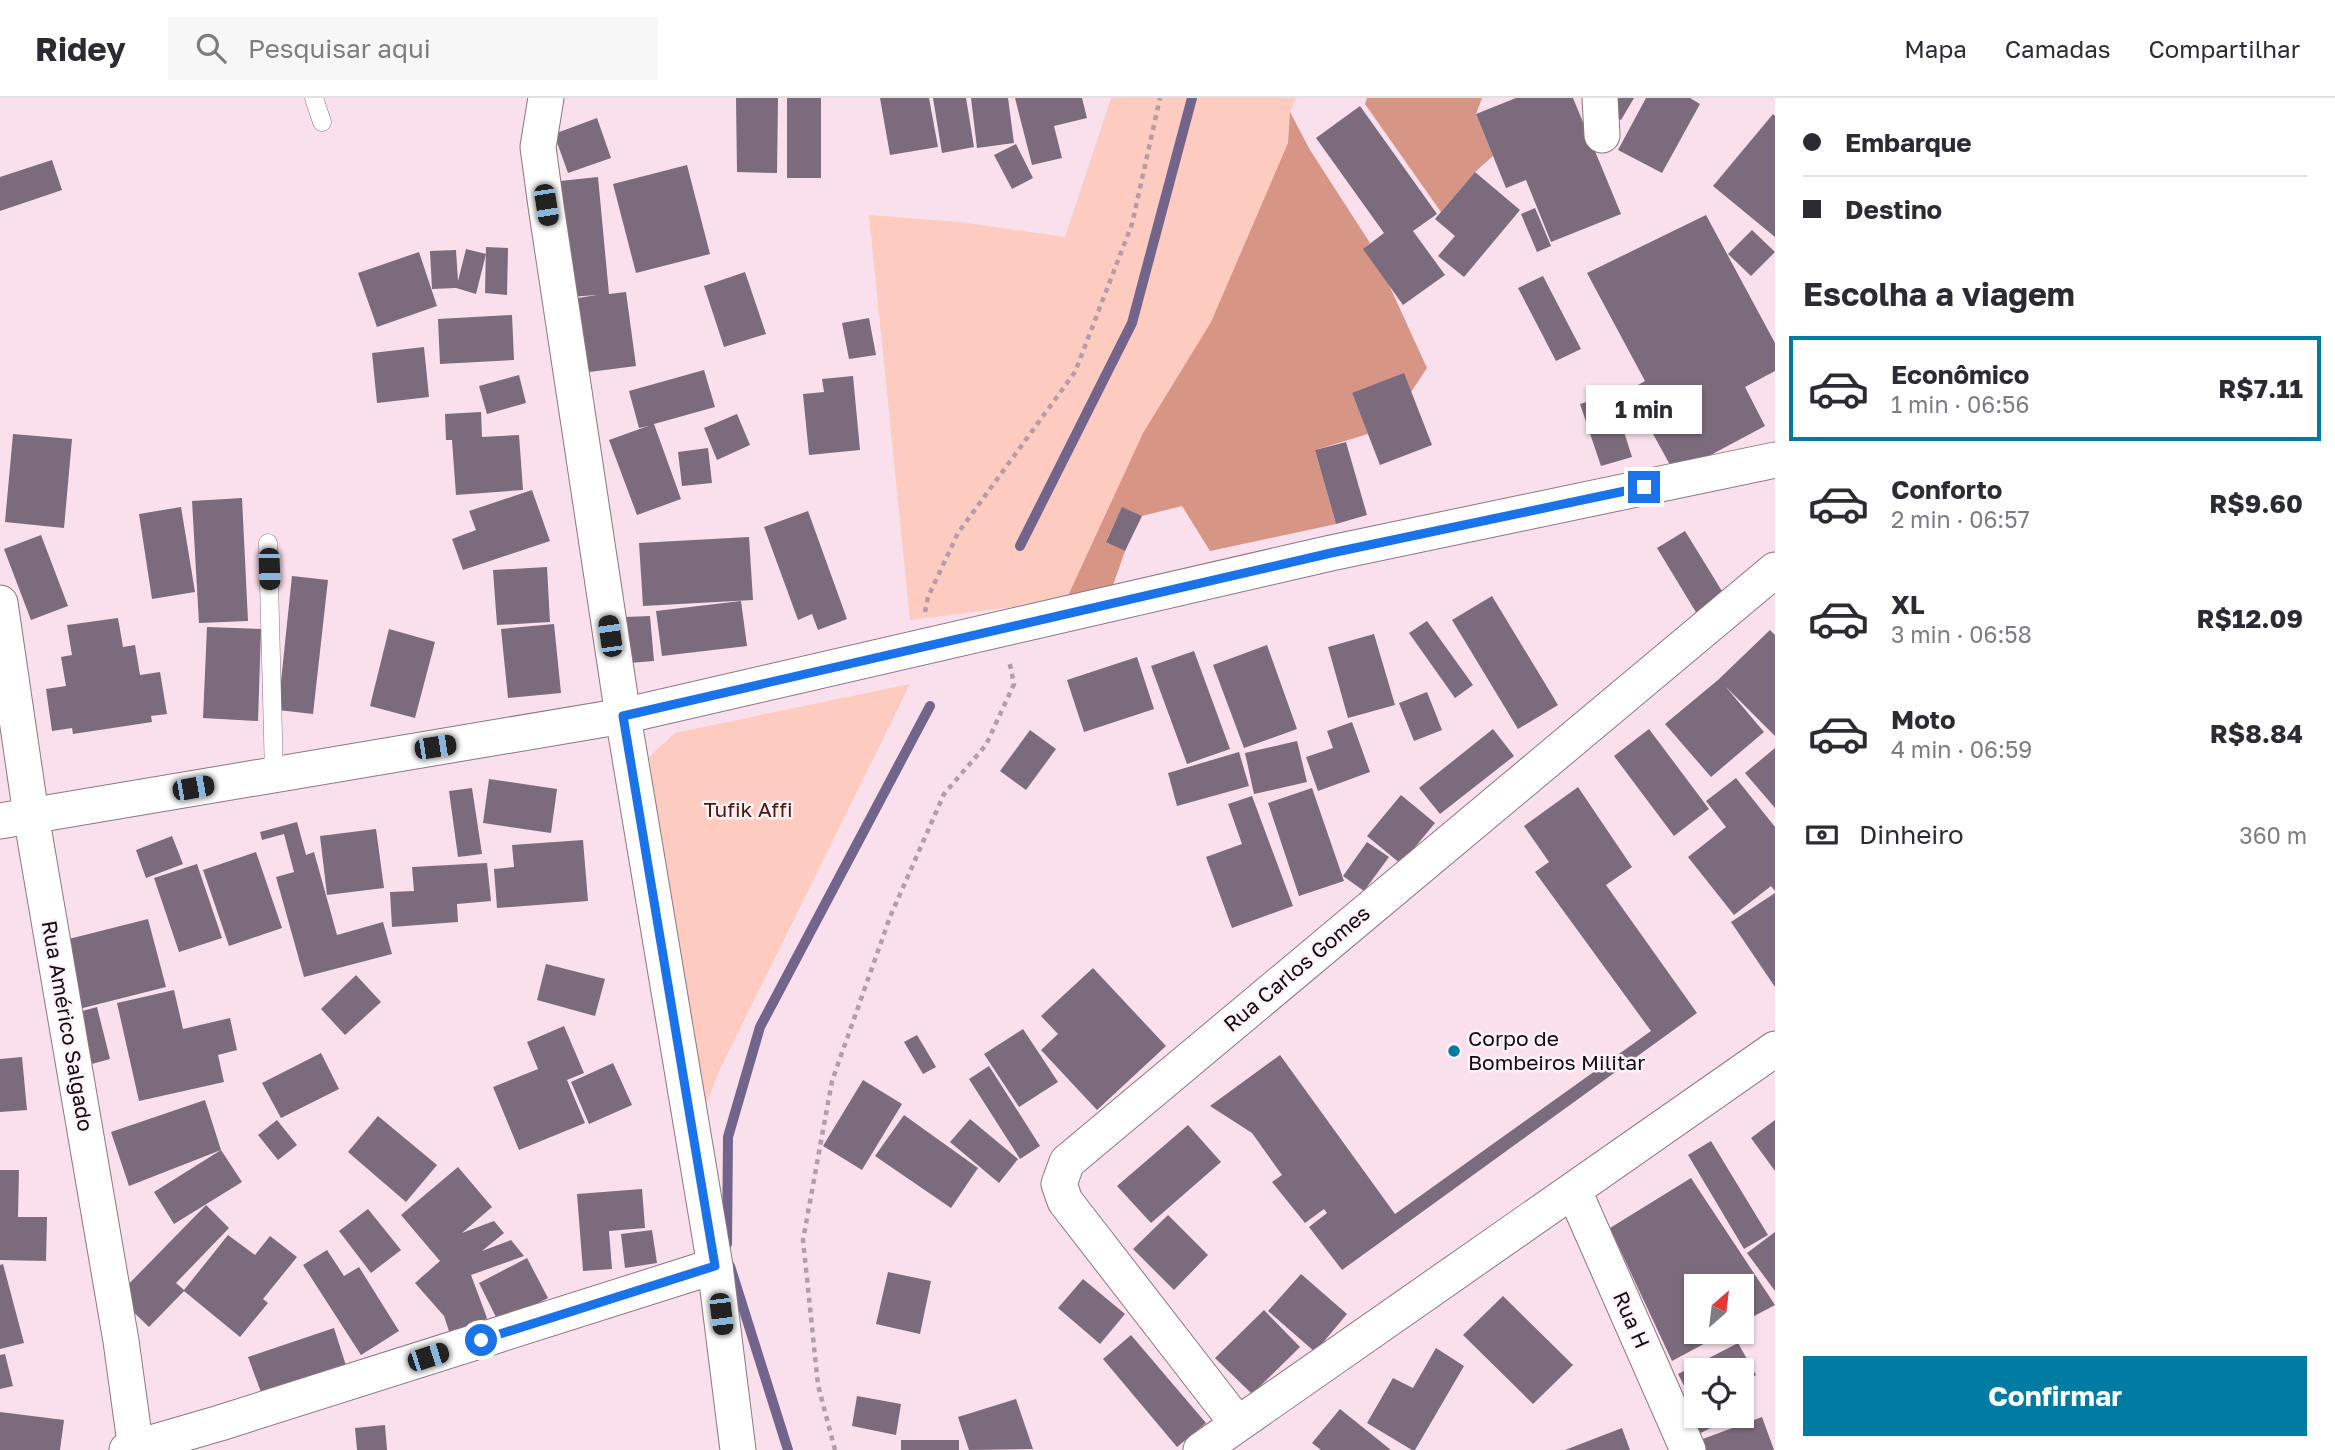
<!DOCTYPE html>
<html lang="pt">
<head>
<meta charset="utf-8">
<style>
	body { margin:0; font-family:"Golos Text",sans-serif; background:#f7f7f7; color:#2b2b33; height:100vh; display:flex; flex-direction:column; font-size:26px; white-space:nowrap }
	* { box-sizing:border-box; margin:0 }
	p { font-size:23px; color:#7c7c81 }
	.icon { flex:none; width:38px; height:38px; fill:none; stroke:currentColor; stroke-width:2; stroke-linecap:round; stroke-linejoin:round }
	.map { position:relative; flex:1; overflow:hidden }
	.details { display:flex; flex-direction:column; background:#fff; width:560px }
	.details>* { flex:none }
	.hud { display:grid; align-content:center; height:154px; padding:0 28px; background:#fff }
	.needle { width:46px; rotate:28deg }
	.buttons { position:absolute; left:1684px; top:1176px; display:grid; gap:14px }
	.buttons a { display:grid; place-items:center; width:70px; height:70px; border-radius:0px; background:#fff; box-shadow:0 2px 5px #0004; font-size:35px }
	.end { position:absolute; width:32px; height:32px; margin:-16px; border:9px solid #1a73e8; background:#fff; box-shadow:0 0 0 4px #fff }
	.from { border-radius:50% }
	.bubble { position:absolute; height:49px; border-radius:0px; background:#fff; box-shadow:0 2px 5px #0004; font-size:23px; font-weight:700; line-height:49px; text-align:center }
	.car { position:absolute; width:21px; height:42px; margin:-21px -10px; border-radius:9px; box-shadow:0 0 5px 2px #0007; background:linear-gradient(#222 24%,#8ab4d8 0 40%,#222 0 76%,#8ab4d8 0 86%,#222 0) }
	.hud b { display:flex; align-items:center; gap:24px; height:66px; font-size:26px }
	.hud b+b { border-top:2px solid #e1e1e2 }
	.hud i { width:18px; height:18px; background:#2b2b33 }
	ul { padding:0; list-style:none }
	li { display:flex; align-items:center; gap:21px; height:105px; margin:0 14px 10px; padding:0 14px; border:4px solid transparent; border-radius:0px }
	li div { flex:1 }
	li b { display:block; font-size:26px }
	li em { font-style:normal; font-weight:700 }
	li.active { border-color:#007ba2 }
	li>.icon { width:63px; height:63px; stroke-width:1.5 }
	h2 { padding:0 28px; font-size:32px; line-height:84px }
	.pay { display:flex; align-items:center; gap:18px; height:77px; padding:0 28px; font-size:26px }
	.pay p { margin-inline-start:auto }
	.button { display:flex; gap:14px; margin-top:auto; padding:14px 28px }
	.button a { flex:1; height:80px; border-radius:0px; background:#007ba2; color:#fff; font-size:28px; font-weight:700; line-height:80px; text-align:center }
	header { display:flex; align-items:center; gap:42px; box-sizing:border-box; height:98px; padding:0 35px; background:#fff; border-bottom:2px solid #e1e1e2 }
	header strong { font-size:33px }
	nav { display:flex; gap:38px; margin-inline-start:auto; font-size:24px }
	.search { width:490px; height:63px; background:#f7f7f7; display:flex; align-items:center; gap:18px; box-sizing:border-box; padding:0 24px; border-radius:0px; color:#7c7c81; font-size:26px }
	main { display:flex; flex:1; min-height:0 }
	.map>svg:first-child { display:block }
</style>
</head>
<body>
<header>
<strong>Ridey</strong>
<div class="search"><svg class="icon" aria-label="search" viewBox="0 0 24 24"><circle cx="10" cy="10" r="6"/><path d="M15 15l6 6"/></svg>Pesquisar aqui</div>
<nav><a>Mapa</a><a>Camadas</a><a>Compartilhar</a></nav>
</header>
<main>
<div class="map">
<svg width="1775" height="1352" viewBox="0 0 1775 1352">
	<rect width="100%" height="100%" fill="#f9e0ec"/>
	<g fill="#fdcbbf">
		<polygon points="1111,0 1296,0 1290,14 1288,45 1211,224 1143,335 1066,502 910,522 869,117 959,124 1065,139"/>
		<polygon points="910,586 720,971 702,1017 649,659 675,635"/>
	</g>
	<g fill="#d79586">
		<polygon points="1367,0 1482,0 1476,16 1493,58 1475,74 1441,114 1365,6"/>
		<polygon points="1290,14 1310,52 1370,145 1364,151 1389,187 1427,270 1411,294 1352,295 1368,336 1315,352 1336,426 1210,453 1182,408 1142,418 1122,410 1106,443 1125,453 1111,493 1066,502 1143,335 1211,224 1288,45"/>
	</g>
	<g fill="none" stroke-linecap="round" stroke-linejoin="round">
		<g stroke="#73648c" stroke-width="10">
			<polyline points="1020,448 1132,225 1192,0"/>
			<polyline points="727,1146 728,1039 760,929 930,608"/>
			<polyline points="730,1168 788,1352"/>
		</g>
	</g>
	<g fill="#7b6b7c">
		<polygon points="736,0 778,0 777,75 737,74"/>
		<rect x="787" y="0" width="34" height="80"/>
		<polygon points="880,0 929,0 938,49 890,57"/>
		<polygon points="933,0 966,0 974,49 942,55"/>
		<polygon points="971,0 1008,0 1014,45 977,50"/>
		<polygon points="1015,0 1082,0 1087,20 1054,28 1062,60 1032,67"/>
		<polygon points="1516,0 1573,0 1621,116 1551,144 1526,82 1506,90 1476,16"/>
		<polygon points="1611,0 1634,0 1621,22 1604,12"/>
		<polygon points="1646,0 1690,0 1700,6 1662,75 1618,52"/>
		<polygon points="1360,8 1437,116 1413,133 1445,177 1403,207 1363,151 1384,135 1316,40"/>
		<polygon points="1773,16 1775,18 1775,139 1713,88"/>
		<polygon points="597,20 611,60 568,75 554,36"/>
		<polygon points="1016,46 1033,80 1012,91 994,57"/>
		<polygon points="52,62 62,92 0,113 0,79"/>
		<polygon points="687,67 710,156 636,175 613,86"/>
		<polygon points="1475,74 1520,112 1464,179 1438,158 1455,138 1435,121"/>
		<polygon points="598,79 609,196 626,194 636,268 589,274 578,200 597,197 570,199 560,83"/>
		<polygon points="1535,110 1551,148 1537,154 1521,116"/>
		<polygon points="1706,117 1775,245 1775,273 1745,289 1765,328 1675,376 1647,325 1656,320 1638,287 1645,283 1587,175"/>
		<polygon points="1752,132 1775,154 1751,178 1728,156"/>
		<polygon points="486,149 508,150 507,197 485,195"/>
		<polygon points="466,151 486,156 476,196 456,190 432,191 430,153 456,152 458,183"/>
		<polygon points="419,154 437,208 377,229 358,175"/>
		<polygon points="745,174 766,236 724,249 704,188"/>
		<polygon points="1543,178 1581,251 1556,263 1518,190"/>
		<polygon points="512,217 514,262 440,266 438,221"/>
		<polygon points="869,220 876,257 849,261 842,225"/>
		<polygon points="424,249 429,299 377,305 372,255"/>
		<polygon points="704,272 715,309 654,326 681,401 637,417 609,342 648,328 639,330 629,293"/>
		<polygon points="1404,275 1432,347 1380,367 1352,295"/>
		<polygon points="519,277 526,305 487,316 479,288"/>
		<polygon points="853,278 860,352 809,357 803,296 824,294 822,281"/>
		<polygon points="1612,296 1632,359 1601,368 1580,306"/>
		<polygon points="481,314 482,339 519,337 523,392 456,397 452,342 446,342 445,316"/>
		<polygon points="737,316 750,347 717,362 704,330"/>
		<polygon points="13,336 72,341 64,430 5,424"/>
		<polygon points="1346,344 1367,417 1336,426 1315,352"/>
		<polygon points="708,350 712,385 682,388 678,354"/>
		<polygon points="532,392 550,443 463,472 452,441 476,432 469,413"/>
		<polygon points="242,400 248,523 199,525 192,403"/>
		<polygon points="181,409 195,494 152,501 139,416"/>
		<polygon points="1122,409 1142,418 1125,453 1106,444"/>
		<polygon points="808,413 847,521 818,532 812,516 798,522 764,429"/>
		<polygon points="1685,433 1725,498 1697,516 1657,450"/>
		<polygon points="41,437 68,508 31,522 4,451"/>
		<polygon points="749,439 753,502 643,508 639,445"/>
		<polygon points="547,469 550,524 497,527 493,472"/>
		<polygon points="292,478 328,482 313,616 278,612"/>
		<polygon points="1492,498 1558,607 1518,631 1452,522"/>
		<polygon points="741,503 747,548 662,558 656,513"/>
		<polygon points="650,518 654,563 629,565 625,519"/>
		<polygon points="118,520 123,549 135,547 140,577 160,574 167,616 151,618 152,624 73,636 72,630 52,633 46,591 66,588 61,559 72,557 67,527"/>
		<polygon points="1427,523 1473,587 1455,600 1409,535"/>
		<polygon points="554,526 561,595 508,600 501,531"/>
		<polygon points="207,529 261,531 258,623 203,620"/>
		<polygon points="389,531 435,544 415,620 370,608"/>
		<polygon points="1770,532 1775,537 1775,638 1725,588 1764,634 1711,679 1665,626 1718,582"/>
		<polygon points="1374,536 1395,607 1348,620 1328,549"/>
		<polygon points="1267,547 1297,631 1244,650 1213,567"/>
		<polygon points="1194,553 1230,651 1187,666 1151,568"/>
		<polygon points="1137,559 1154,611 1084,634 1067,582"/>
		<polygon points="1427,594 1442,632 1414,643 1399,605"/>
		<polygon points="1352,624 1370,674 1318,693 1306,659 1333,650 1327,633"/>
		<polygon points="1493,631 1514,658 1440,716 1419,690"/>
		<polygon points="1649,631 1709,711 1674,738 1614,658"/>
		<polygon points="1030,632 1056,651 1026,692 1000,673"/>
		<polygon points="1297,643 1307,684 1254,696 1245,655"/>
		<polygon points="1775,650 1775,710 1745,675"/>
		<polygon points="1239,654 1249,688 1177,708 1168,675"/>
		<polygon points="1736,680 1775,729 1775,793 1771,788 1734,817 1688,759 1726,729 1706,703"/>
		<polygon points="489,681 557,691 551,735 483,725"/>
		<polygon points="1578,689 1632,769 1606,787 1697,915 1342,1172 1309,1129 1327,1115 1324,1111 1305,1125 1272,1084 1282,1077 1252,1035 1210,1008 1280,957 1395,1116 1651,933 1535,774 1549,764 1524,728"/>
		<polygon points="472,690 482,756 458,759 449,693"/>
		<polygon points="1312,690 1344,783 1299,798 1268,705"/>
		<polygon points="1401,697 1435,725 1401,766 1367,738"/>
		<polygon points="1252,698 1293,808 1232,830 1206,759 1242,746 1228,706"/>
		<polygon points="297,724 306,757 314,754 337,837 383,824 392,856 304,879 276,779 294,774 284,736 262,742 260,734"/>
		<polygon points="376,731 384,790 327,797 320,738"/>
		<polygon points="172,738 183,766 146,780 136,752"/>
		<polygon points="583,742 588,803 497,810 494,771 514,769 512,747"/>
		<polygon points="1367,744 1389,759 1364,793 1343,778"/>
		<polygon points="256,754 282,830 229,848 203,772"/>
		<polygon points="487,765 491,803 457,806 458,824 392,829 390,794 414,793 412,769"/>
		<polygon points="197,766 222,840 179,854 154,780"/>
		<polygon points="1775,795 1775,889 1731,824"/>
		<polygon points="148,821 166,889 79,911 61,843"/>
		<polygon points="546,866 605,881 595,918 537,902"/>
		<polygon points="1093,870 1166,948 1097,1012 1041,952 1058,936 1041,918"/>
		<polygon points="356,877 381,904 345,937 321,911"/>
		<polygon points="174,892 183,931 230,920 237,952 218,957 224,984 139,1003 117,905"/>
		<polygon points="97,909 110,961 88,967 75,915"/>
		<polygon points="564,928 584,975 567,982 585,1025 519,1052 493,989 538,971 527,944"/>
		<polygon points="1023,931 1058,984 1019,1009 984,956"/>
		<polygon points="917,937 936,969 923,976 904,944"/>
		<polygon points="321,955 339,991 281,1020 262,985"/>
		<polygon points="22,959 27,1012 0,1014 0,961"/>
		<polygon points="613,965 632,1007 589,1026 571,984"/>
		<polygon points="989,968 1040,1048 1020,1061 969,981"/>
		<polygon points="863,982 902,1006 862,1072 823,1048"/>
		<polygon points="205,1002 221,1052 242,1084 174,1126 154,1094 221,1052 129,1088 111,1034"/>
		<polygon points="904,1017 978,1070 951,1110 875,1058"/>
		<polygon points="378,1018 437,1067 406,1104 348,1054"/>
		<polygon points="970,1021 1018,1061 999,1085 950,1044"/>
		<polygon points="277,1022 297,1047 278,1062 258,1037"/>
		<polygon points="1775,1022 1775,1073 1751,1040"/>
		<polygon points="1188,1027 1221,1064 1151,1125 1117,1088"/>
		<polygon points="1711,1043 1768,1137 1744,1151 1688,1057"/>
		<polygon points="458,1069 492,1109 462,1135 494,1123 504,1135 482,1153 511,1142 524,1158 471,1177 487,1220 475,1230 451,1239 444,1218 415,1185 440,1163 401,1117"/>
		<polygon points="0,1072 19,1072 18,1119 47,1119 46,1163 0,1162"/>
		<polygon points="1691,1080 1775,1207 1741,1225 1741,1188 1696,1188 1696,1234 1726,1234 1672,1263 1610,1130"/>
		<polygon points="642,1091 645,1130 609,1133 612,1171 583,1173 577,1096"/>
		<polygon points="206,1107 229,1130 176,1185 184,1192 228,1137 255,1157 270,1138 297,1159 263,1201 268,1205 240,1239 184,1193 149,1229 117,1198"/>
		<polygon points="368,1111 401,1152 371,1175 339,1133"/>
		<polygon points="1168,1117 1208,1157 1174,1192 1133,1151"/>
		<polygon points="652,1132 657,1165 625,1170 621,1136"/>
		<polygon points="1775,1134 1775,1193 1747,1155"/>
		<polygon points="327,1152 344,1178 359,1169 399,1233 361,1257 303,1167"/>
		<polygon points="527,1160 548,1200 499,1225 479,1185"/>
		<polygon points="3,1166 24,1245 0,1251 0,1167"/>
		<polygon points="888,1174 931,1183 920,1236 876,1226"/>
		<polygon points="1301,1176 1347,1216 1315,1254 1268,1213"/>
		<polygon points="1083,1181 1125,1216 1100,1246 1058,1210"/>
		<polygon points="1503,1198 1573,1267 1533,1306 1463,1237"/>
		<polygon points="1264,1212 1300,1249 1252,1296 1215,1260"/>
		<polygon points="334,1230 349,1277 265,1305 248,1259"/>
		<polygon points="1131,1237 1206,1325 1177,1349 1103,1261"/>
		<polygon points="1738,1245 1756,1277 1741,1285 1741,1272 1696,1272 1696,1318 1734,1318 1691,1340 1673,1307 1690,1299 1678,1276"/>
		<polygon points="1436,1250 1464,1268 1415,1352 1412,1352 1367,1325 1393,1280 1413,1290"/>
		<polygon points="5,1256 13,1288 0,1291 0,1257"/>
		<polygon points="857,1298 901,1306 896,1337 852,1328"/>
		<polygon points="1016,1301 1033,1351 969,1352 958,1319"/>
		<polygon points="1340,1311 1391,1352 1321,1352 1312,1345"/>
		<polygon points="0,1314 64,1322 60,1352 0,1352"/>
		<polygon points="1762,1319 1774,1352 1703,1352 1700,1342"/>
		<polygon points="385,1327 387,1352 357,1352 355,1330"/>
		<polygon points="1622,1330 1630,1352 1565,1352"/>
		<rect x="901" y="1342" width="58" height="10"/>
	</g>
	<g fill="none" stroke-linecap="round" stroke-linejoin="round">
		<defs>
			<g id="service">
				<polyline points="314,0 322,24"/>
				<polyline points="268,445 274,676"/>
			</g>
			<g id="minor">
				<polyline points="546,0 538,49 546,108 623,618 715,1168 738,1352"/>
				<polyline points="1600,0 1602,37"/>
				<polyline points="0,505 31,717 121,1243 136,1352"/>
				<polyline points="0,723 623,618 1331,455 1775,362"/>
				<polyline points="1574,1093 1688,1352"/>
				<polyline points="1237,1325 1065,1103 1059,1086 1067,1064 1775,472"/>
				<polyline points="127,1352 220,1325 715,1168"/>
				<polyline points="1201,1352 1775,951"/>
			</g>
		</defs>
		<use href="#service" stroke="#8c7681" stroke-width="19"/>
		<use href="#minor" stroke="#8c7681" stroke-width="37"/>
		<g stroke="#b29ea8" stroke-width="4.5" stroke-dasharray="5 5" stroke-linecap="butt">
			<polyline points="925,514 928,499 958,435 1075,274 1132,126 1160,0"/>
			<polyline points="835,1352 818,1287 803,1142 832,983 890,819 944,696 986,647 1014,586 1009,562"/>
		</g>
		<use href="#service" stroke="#fff" stroke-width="18"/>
		<use href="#minor" stroke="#fff" stroke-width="35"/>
	</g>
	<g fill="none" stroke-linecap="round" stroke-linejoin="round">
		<polyline stroke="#1a73e8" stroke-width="9" points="481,1242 715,1168 623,618 1331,455 1644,389"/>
	</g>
	<circle fill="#007ba2" stroke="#fcf2f7" stroke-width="2.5" cx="1454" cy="953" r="7"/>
	<g text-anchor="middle" stroke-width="5" stroke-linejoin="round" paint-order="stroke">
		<g font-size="21" fill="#4f1508" stroke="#fcf2f7">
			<text x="748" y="719">Tufik Affi</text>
		</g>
		<g font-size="21" fill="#120a0e" stroke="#fcf2f7">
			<text transform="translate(1297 871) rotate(-40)" y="7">Rua Carlos Gomes</text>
			<text transform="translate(67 928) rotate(80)" y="7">Rua Américo Salgado</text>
			<text transform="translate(1631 1222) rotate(66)" y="7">Rua H</text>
		</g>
		<g font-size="21" fill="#120a0e" stroke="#fcf2f7" text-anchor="start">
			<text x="1468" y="948">Corpo de<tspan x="1468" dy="24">Bombeiros Militar</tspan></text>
		</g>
	</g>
</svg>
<div class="buttons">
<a><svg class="needle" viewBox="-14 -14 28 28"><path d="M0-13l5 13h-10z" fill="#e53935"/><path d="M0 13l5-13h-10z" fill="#7c7c81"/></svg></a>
<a><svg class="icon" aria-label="locate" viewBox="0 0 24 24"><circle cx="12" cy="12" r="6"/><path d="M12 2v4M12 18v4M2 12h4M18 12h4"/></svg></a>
</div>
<i class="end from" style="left:481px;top:1242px"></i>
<i class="end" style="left:1644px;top:389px"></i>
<div class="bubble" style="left:1586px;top:287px;width:116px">1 min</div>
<i class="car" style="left:546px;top:107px;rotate:171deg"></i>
<i class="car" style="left:269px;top:471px;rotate:178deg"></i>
<i class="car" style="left:610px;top:538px;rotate:352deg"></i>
<i class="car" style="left:435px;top:649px;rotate:81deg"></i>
<i class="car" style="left:193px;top:690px;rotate:80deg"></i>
<i class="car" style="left:721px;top:1216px;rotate:173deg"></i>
<i class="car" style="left:428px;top:1259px;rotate:72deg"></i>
</div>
<section class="details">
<div class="hud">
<b><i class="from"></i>Embarque</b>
<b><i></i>Destino</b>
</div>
<h2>Escolha a viagem</h2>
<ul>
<li class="active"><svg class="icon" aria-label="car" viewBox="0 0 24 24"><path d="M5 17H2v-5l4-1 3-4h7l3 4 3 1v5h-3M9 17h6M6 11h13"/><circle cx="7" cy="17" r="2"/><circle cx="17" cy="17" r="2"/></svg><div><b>Econômico</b><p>1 min · 06:56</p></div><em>R$7.11</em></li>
<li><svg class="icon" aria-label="car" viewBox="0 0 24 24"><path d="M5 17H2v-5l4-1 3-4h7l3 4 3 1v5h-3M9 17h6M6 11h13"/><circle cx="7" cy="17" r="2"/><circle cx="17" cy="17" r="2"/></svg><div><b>Conforto</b><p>2 min · 06:57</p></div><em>R$9.60</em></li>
<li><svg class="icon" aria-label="car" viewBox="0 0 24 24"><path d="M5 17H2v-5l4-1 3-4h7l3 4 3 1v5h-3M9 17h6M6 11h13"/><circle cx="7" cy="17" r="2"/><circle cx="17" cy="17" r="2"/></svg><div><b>XL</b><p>3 min · 06:58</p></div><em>R$12.09</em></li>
<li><svg class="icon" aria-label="car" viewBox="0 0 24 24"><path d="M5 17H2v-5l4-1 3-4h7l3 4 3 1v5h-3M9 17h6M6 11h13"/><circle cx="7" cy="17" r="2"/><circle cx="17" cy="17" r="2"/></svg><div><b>Moto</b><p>4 min · 06:59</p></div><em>R$8.84</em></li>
</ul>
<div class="pay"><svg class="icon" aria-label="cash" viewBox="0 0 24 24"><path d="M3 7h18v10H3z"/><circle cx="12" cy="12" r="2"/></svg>Dinheiro<p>360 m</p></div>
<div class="button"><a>Confirmar</a></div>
</section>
</main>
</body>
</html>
